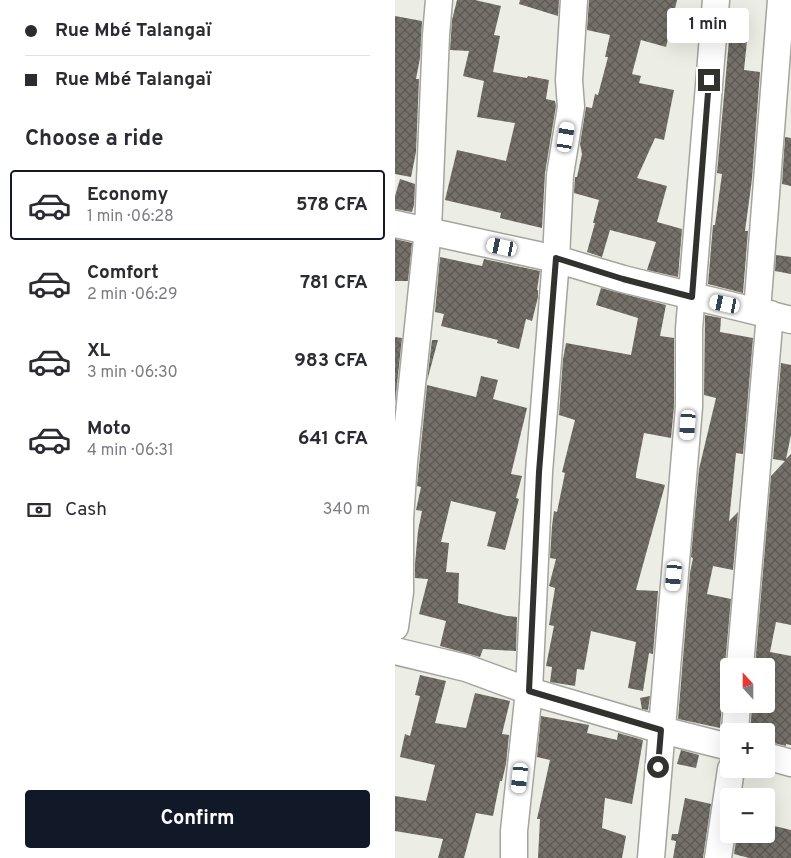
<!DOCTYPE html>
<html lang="en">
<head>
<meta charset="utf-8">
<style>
	body { margin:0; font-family:Overpass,sans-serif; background:#f2f2f3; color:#2b2b33; height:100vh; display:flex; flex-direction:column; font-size:19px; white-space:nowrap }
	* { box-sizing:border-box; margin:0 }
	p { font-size:16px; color:#7c7c81 }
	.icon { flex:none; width:28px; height:28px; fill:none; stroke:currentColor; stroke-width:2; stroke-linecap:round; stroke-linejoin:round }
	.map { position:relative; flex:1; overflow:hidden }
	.details { display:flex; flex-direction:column; background:#fff; width:395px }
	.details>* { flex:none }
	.hud { display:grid; align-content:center; height:110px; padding:0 25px; background:#fff }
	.needle { width:32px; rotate:339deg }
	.controls { position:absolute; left:325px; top:658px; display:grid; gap:10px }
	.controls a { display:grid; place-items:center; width:55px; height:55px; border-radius:5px; background:#fff; box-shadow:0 5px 20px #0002; font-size:25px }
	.end { position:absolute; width:22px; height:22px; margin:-11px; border:6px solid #31312e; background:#fff; box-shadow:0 0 0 2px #fff }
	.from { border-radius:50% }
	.bubble { position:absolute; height:35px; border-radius:5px; background:#fff; box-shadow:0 5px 20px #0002; font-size:16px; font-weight:700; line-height:35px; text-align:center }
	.car { position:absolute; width:15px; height:30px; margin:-15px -8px; border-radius:6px; box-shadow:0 0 4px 1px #0007; background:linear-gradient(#fff 24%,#345 0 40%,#fff 0 76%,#345 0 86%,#fff 0) }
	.hud b { display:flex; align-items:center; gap:18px; height:48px; font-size:19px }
	.hud b+b { border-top:1px solid #e1e1e2 }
	.hud i { width:12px; height:12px; background:#2b2b33 }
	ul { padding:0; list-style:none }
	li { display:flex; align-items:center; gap:15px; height:70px; margin:0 10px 8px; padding:0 15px; border:2px solid transparent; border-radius:5px }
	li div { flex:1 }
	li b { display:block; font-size:19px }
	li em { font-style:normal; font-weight:700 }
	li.on { border-color:#111827 }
	li>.icon { width:45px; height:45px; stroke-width:1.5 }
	h2 { padding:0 25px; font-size:22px; line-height:60px }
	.pay { display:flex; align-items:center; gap:12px; height:55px; padding:0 25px; font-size:19px }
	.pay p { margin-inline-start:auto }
	.primary-button { display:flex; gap:10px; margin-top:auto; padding:10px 25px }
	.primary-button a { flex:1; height:58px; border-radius:5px; background:#111827; color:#fff; font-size:20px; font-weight:700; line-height:58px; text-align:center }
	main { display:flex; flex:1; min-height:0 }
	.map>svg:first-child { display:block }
</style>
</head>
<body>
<main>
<section class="details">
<div class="hud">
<b><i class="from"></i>Rue Mbé Talangaï</b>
<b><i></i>Rue Mbé Talangaï</b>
</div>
<h2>Choose a ride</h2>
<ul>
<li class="on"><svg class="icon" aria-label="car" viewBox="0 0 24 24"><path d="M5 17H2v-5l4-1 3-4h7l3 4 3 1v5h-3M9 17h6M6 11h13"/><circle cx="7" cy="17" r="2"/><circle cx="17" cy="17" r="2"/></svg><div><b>Economy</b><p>1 min · 06:28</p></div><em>578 CFA</em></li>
<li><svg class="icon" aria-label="car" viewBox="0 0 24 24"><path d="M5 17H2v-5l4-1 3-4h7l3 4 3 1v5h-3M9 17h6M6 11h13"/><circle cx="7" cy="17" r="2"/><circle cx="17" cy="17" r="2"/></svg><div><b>Comfort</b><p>2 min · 06:29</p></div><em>781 CFA</em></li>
<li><svg class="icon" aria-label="car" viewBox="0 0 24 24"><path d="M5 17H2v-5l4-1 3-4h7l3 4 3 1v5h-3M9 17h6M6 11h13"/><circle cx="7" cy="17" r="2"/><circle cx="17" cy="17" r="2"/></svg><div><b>XL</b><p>3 min · 06:30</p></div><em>983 CFA</em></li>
<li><svg class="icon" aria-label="car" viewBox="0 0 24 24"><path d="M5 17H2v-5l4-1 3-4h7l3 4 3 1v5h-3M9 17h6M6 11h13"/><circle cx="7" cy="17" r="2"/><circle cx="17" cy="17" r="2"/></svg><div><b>Moto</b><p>4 min · 06:31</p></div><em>641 CFA</em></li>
</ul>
<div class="pay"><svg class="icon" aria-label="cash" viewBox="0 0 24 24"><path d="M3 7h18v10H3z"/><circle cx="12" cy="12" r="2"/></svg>Cash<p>340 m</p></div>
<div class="primary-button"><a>Confirm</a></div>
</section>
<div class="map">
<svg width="396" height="858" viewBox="0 0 396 858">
	<defs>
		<pattern id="building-cross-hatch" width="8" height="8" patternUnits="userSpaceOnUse" patternTransform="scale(1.25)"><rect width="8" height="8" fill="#75716a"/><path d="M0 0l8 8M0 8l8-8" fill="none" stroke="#5c5853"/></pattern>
	</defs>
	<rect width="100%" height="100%" fill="#ecede4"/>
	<g fill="url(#building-cross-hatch)">
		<polygon points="62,0 80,0 106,6 99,35 105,36 98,72 132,78 133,76 154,80 151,99 160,101 161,106 150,173 147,228 105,218 106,213 50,200 62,150 111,161 120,123 82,117 89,81 68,76 74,51 55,50 57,20"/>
		<polygon points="125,0 164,0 163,16 124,4"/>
		<polygon points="194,0 282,0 271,47 246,40 237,74 246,76 244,83 279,90 269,140 260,138 242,178 272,186 262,222 287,229 283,277 252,270 261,242 215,230 207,257 192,252 200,223 198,223 204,200 179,193 180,177 182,177 187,154 185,144 191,107 197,108 200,94 203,95 213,57 210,57 215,35 192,30"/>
		<polygon points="0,16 27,21 25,58 21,79 24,79 21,152 16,177 0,174"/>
		<polygon points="335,29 353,31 349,70 365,72 357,179 350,231 353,231 348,293 313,284 318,225 320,225 327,174 322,173"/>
		<polygon points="390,137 396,138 396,186 387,184"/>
		<polygon points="5,179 20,184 19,205 17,212 0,209 0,196"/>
		<polygon points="0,239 17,243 13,281 0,281"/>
		<polygon points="381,255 396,257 396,274 380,271"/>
		<polygon points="45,257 87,266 89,259 145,271 142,290 143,290 143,297 137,321 131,319 124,349 102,343 103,340 46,326 49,314 40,312"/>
		<polygon points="206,288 271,305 265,336 279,338 279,406 276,438 249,433 241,474 241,478 270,485 241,590 263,591 258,654 254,653 248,691 233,688 241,642 196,631 189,670 182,669 180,686 155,682 157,667 151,666 159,626 154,625 160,588 154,586 161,559 155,558 157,526 159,511 162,512 170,473 167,472 180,420 164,415 168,359 171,343 236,355 243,318 201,305"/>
		<polygon points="310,315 326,318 325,332 358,338 348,454 341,453 334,521 343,512 338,570 318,566 312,594 336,599 330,665 334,675 334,692 329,696 327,702 325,728 283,719 295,573 298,558 296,557 304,469 321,398 309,395"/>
		<polygon points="0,337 7,338 0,403"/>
		<polygon points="37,340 43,340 32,381"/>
		<polygon points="386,363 396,365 396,435 391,459 396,454 396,625 381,622 375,652 396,656 396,745 391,744 391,746 371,741 371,731 355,731 357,708 371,710 371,666 360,666 376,476 390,461 378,459"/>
		<polygon points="86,376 103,380 98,399 132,408 116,474 127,476 121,498 124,499 110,550 92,546 101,512 56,501 46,542 54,543 51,572 64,573 63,603 112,616 122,617 121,651 88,649 85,657 45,646 51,621 24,614 33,579 20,578 20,564 23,531 27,511 21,510 26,487 22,486 32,385 81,397"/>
		<polygon points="25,675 51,681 40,723 71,728 80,693 115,701 107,734 114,735 111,764 107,781 105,781 98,816 81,813 69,858 43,858 48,839 0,831 0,796 31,801 40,765 5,757 10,734 15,736 25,696 20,695"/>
		<polygon points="255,696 253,710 247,709 245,698"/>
		<polygon points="146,716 194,725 192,733 222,740 223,733 248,740 237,804 210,798 207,828 231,836 227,858 143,858 145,819 142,819 155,760 142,757"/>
		<polygon points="286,750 304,755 301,768 282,764"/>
		<polygon points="290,798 316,804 308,858 278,858 281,841 276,840 277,834 283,834"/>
		<polygon points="371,824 396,830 396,858 354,858 339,854 342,834 371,834"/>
	</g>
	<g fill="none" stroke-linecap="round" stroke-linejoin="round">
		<defs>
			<g id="minor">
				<polyline points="0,224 161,259 228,279 396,320"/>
				<polyline points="362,311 386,0"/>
				<polyline points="0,627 5,592 5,519 9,462 33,230 41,35 44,0"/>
				<polyline points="0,651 71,668 134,691 267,730 334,747"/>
				<polyline points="345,666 375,314"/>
				<polyline points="340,731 342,704"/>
				<polyline points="371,756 396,763"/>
				<polyline points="119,858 119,831 134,691 144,472 161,259 165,175 176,107 174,80 179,0"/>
				<polyline points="256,858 294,407 294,329 321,0"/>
				<polyline points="323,858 336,769"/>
			</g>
		</defs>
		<use href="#minor" stroke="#a4a49c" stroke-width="29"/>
		<use href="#minor" stroke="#fff" stroke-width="26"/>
	</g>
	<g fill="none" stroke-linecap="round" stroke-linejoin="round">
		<polyline stroke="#31312e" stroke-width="6" points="263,767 266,730 134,691 144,472 161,258 228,279 297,297 314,80"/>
	</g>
</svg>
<div class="controls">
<a><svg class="needle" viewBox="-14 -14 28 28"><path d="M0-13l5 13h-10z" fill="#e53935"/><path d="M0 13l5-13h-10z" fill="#7c7c81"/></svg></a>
<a>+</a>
<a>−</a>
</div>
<i class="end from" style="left:263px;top:767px"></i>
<i class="end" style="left:314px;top:80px"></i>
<div class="bubble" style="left:272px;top:8px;width:82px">1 min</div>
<i class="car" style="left:171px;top:137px;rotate:9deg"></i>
<i class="car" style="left:107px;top:247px;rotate:282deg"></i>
<i class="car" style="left:330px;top:304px;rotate:282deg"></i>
<i class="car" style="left:293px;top:425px;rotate:184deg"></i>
<i class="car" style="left:279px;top:576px;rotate:185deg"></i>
<i class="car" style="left:125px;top:778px;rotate:186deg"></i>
</div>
</main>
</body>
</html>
